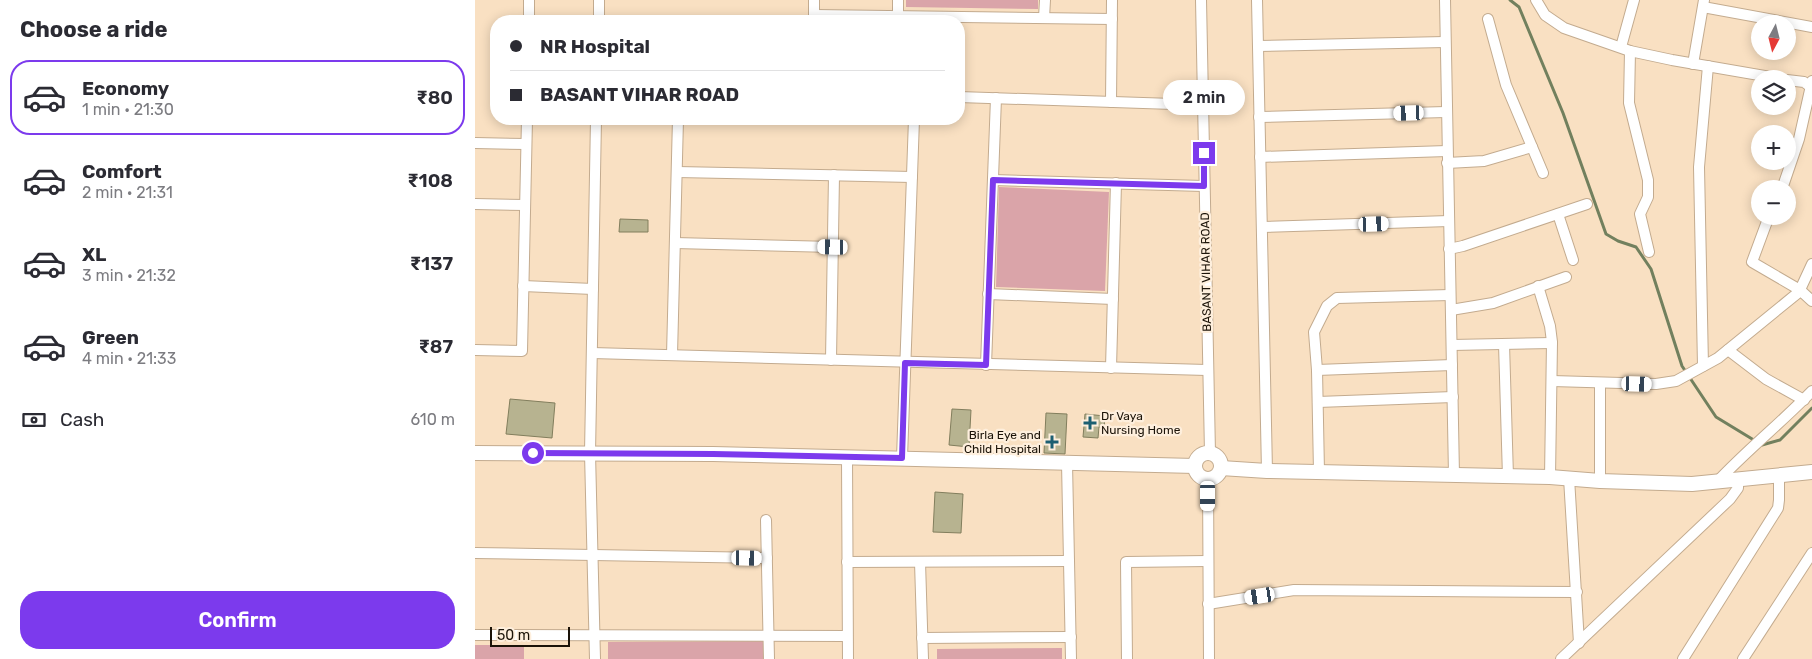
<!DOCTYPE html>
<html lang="en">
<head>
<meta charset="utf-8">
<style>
	body { margin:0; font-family:Rubik,sans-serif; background:#f7f7f7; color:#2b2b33; height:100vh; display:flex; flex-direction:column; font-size:19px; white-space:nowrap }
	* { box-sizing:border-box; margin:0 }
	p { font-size:16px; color:#7c7c81 }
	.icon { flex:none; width:28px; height:28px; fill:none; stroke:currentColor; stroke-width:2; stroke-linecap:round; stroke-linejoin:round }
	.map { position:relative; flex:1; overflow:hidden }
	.drawer { display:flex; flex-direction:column; background:#fff; width:475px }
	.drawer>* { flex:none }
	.hud { position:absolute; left:15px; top:15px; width:475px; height:110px; border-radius:20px; box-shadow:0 2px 12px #0003; display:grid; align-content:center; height:110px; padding:0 20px; background:#fff }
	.needle { width:32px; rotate:187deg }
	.fabs { position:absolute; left:1276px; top:15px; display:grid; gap:10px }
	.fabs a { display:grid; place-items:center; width:45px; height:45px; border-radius:50%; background:#fff; box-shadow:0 2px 12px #0003; font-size:25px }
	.scale { position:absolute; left:15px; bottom:12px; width:80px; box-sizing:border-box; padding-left:5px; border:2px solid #1b1308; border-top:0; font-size:14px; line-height:18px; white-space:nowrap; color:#1b1308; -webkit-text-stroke:4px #feefdd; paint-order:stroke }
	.end { position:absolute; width:22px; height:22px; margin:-11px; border:6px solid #7c3aed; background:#fff; box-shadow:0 0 0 2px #fff }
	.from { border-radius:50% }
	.bubble { position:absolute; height:35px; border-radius:18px; background:#fff; box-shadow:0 2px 12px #0003; font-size:16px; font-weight:600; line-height:35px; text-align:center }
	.car { position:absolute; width:15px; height:30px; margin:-15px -8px; border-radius:6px; box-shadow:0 0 4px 1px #0007; background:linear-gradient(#fff 24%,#345 0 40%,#fff 0 76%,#345 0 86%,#fff 0) }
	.hud b { display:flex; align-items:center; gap:18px; height:48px; font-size:19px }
	.hud b+b { border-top:1px solid #e1e1e2 }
	.hud i { width:12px; height:12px; background:#2b2b33 }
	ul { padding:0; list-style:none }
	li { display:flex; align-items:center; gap:15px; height:75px; margin:0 10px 8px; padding:0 10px; border:2px solid transparent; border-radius:20px }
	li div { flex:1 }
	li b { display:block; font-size:19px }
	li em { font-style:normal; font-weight:600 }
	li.active { border-color:#7c3aed }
	li>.icon { width:45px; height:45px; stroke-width:1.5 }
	h2 { padding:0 20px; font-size:22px; line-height:60px }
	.pay { display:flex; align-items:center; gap:12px; height:55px; padding:0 20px; font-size:19px }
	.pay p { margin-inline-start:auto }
	.cta { display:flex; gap:10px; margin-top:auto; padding:10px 20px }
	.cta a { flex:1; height:58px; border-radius:20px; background:#7c3aed; color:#fff; font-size:20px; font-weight:600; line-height:58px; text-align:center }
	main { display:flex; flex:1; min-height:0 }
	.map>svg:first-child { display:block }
</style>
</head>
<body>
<main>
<section class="drawer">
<h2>Choose a ride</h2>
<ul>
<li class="active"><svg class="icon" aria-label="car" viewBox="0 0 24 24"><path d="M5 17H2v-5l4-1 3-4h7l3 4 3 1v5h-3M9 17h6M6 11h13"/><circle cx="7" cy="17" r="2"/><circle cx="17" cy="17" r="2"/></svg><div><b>Economy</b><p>1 min · 21:30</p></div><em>₹80</em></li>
<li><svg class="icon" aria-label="car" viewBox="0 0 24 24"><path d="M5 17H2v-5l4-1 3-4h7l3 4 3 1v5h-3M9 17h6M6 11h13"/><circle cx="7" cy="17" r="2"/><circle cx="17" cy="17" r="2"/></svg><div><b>Comfort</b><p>2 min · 21:31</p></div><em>₹108</em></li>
<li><svg class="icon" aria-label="car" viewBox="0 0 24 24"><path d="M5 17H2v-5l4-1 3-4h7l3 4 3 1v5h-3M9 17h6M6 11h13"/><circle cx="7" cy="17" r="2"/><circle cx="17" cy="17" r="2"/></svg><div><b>XL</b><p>3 min · 21:32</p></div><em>₹137</em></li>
<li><svg class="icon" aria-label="car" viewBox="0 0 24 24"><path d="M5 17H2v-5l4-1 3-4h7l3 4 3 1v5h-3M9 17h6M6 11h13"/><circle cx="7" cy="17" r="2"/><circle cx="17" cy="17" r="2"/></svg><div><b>Green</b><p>4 min · 21:33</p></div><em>₹87</em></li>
</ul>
<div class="pay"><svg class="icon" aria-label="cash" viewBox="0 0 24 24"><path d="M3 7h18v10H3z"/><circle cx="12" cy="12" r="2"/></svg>Cash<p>610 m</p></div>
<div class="cta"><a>Confirm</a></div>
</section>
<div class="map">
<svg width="1337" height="659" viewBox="0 0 1337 659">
	<rect width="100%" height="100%" fill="#f9e0c2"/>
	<g fill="#daa4a9">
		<polygon points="431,0 563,0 563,9 431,7"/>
		<polygon points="524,187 634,192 630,291 521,287"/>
		<polygon points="288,641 288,659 133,659 133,642"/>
		<rect x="0" y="645" width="49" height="14"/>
		<polygon points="587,648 587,659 462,659 462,649"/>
	</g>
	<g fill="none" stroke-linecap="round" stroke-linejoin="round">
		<polyline stroke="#72805e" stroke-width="3" points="1035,0 1044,7 1088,113 1131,234 1143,241 1161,247 1176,269 1207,366 1241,417 1287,445 1305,440 1337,408"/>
	</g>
	<g fill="#b7b390" stroke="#827e5d">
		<polygon points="145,219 173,220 173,232 144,232"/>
		<polygon points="35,399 80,403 77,438 31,434"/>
		<polygon points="477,409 496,410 494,447 474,445"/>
		<polygon points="571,413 592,414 590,454 569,453"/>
		<polygon points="610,414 630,416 629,428 624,427 623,438 608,437"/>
		<polygon points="460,492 488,494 486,533 458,532"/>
	</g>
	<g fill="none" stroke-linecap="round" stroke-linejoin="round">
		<defs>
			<g id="street">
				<polyline points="726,0 735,453"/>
				<polyline points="782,0 792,471"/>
				<polyline points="970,0 979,475"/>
				<polyline points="1061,0 1070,15 1089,28 1155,51 1197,60 1307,79"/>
				<polyline points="1228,7 1337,27"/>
				<polyline points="339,15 637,19"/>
				<polyline points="423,16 423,0"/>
				<polyline points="569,18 570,0"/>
				<polyline points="1013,19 1031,85 1068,173"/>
				<polyline points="339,20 339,0"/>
				<polyline points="54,21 54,0"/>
				<polyline points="124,21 124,0"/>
				<polyline points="783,46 970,42"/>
				<polyline points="1146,47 1159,0"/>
				<polyline points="1155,51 1154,103 1173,180 1173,197 1165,214 1174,252"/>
				<polyline points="1218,64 1229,0"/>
				<polyline points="1312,80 1329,82 1337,88"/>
				<polyline points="484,97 728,105"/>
				<polyline points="636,102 637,0"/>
				<polyline points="784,117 971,112"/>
				<polyline points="0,143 51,144"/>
				<polyline points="785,157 972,151"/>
				<polyline points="972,163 1009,161 1057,147"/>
				<polyline points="202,172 437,177"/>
				<polyline points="518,180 729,186"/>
				<polyline points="1307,189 1324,139 1337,81"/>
				<polyline points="0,204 50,205"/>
				<polyline points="1083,214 1098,260"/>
				<polyline points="1294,216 1277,262 1325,290 1337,301"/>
				<polyline points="787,227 974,221"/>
				<polyline points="200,243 358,247"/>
				<polyline points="974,249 988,246 1112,204"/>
				<polyline points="48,286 118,289"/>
				<polyline points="1063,286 1075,326 1077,342 1075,477"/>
				<polyline points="513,294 638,299"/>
				<polyline points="976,310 1018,303 1091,277"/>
				<polyline points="1029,344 1033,477"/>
				<polyline points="977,345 1077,343"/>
				<polyline points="0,350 47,351 52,119"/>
				<polyline points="1253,350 1291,379 1329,400"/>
				<polyline points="117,353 732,370"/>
				<polyline points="197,355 203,119"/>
				<polyline points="356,360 359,175"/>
				<polyline points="511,365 521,98"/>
				<polyline points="1228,366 1224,167 1233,66"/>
				<polyline points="636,368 641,183"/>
				<polyline points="842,370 977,365"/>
				<polyline points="1077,381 1181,384 1201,381 1243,358 1324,292 1337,264"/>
				<polyline points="1125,383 1125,481"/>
				<polyline points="843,402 978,397"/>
				<polyline points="372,457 373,659"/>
				<polyline points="427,458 439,119"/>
				<polyline points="592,463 596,659"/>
				<polyline points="844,472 842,370 839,332 852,306 862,298 975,295"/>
				<polyline points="1094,478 1104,643"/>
				<polyline points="733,479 734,659"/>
				<path d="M1242 482C1272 450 1306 423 1337 391"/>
				<polyline points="291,520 294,659"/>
				<polyline points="0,553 292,558"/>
				<polyline points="372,562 594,561"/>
				<polyline points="445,562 448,659"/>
				<polyline points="733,604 819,590 1102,592"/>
				<polyline points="0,635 372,636"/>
				<polyline points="447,638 596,637"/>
				<polyline points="120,659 115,453 121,119"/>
				<polyline points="652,659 651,562 733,561"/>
				<polyline points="1086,659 1255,499 1263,488 1263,480"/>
				<polyline points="1208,659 1303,508 1304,500 1304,476"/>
				<polyline points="1268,659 1337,553"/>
			</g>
			<g id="secondary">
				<polyline points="0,453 238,454 720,466"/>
				<circle cx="733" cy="466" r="13"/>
				<polyline points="746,468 792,471 1075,477 1125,481 1217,484 1337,472"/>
			</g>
		</defs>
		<use href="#street" stroke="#c3ab8f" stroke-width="12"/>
		<use href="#secondary" stroke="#c3ab8f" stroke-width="16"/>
		<use href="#street" stroke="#fff" stroke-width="10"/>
		<use href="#secondary" stroke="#fff" stroke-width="14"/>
	</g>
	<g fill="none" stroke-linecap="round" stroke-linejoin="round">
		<polyline stroke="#7c3aed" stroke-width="6" points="58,453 238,454 427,458 430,363 511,365 518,180 729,186 729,153"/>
	</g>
	<g fill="#1c5f72" stroke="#feefdd" stroke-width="2">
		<path d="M612.5 415.5h5v5h5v5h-5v5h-5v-5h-5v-5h5z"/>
		<path d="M574.5 434.5h5v5h5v5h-5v5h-5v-5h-5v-5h5z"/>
	</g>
	<g text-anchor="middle" stroke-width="4.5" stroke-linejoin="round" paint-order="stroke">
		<g font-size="12" fill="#1b1308" stroke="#feefdd">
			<text transform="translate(731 272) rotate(-91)" y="4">BASANT VIHAR ROAD</text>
		</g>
		<g font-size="12" fill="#1b1308" stroke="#feefdd" text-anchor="start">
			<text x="626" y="420">Dr Vaya<tspan x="626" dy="14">Nursing Home</tspan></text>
			<text x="566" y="439" text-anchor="end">Birla Eye and<tspan x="566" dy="14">Child Hospital</tspan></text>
		</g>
	</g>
</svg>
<div class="fabs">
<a><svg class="needle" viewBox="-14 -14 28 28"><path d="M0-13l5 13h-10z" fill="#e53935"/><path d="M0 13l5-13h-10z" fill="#7c7c81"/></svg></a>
<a><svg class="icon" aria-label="layers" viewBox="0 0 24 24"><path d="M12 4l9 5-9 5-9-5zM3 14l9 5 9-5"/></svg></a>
<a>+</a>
<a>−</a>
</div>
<div class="scale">50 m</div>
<i class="end from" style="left:58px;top:453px"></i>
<i class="end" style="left:729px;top:153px"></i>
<div class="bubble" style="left:688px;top:80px;width:82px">2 min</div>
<i class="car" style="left:934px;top:113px;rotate:268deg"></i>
<i class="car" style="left:899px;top:224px;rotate:88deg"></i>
<i class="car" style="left:358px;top:247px;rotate:271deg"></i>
<i class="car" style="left:1162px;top:384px;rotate:92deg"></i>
<i class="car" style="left:733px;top:496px;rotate:180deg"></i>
<i class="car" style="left:272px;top:558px;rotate:91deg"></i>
<i class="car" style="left:785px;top:596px;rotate:261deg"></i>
<div class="hud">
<b><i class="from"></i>NR Hospital</b>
<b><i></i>BASANT VIHAR ROAD</b>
</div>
</div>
</main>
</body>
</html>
